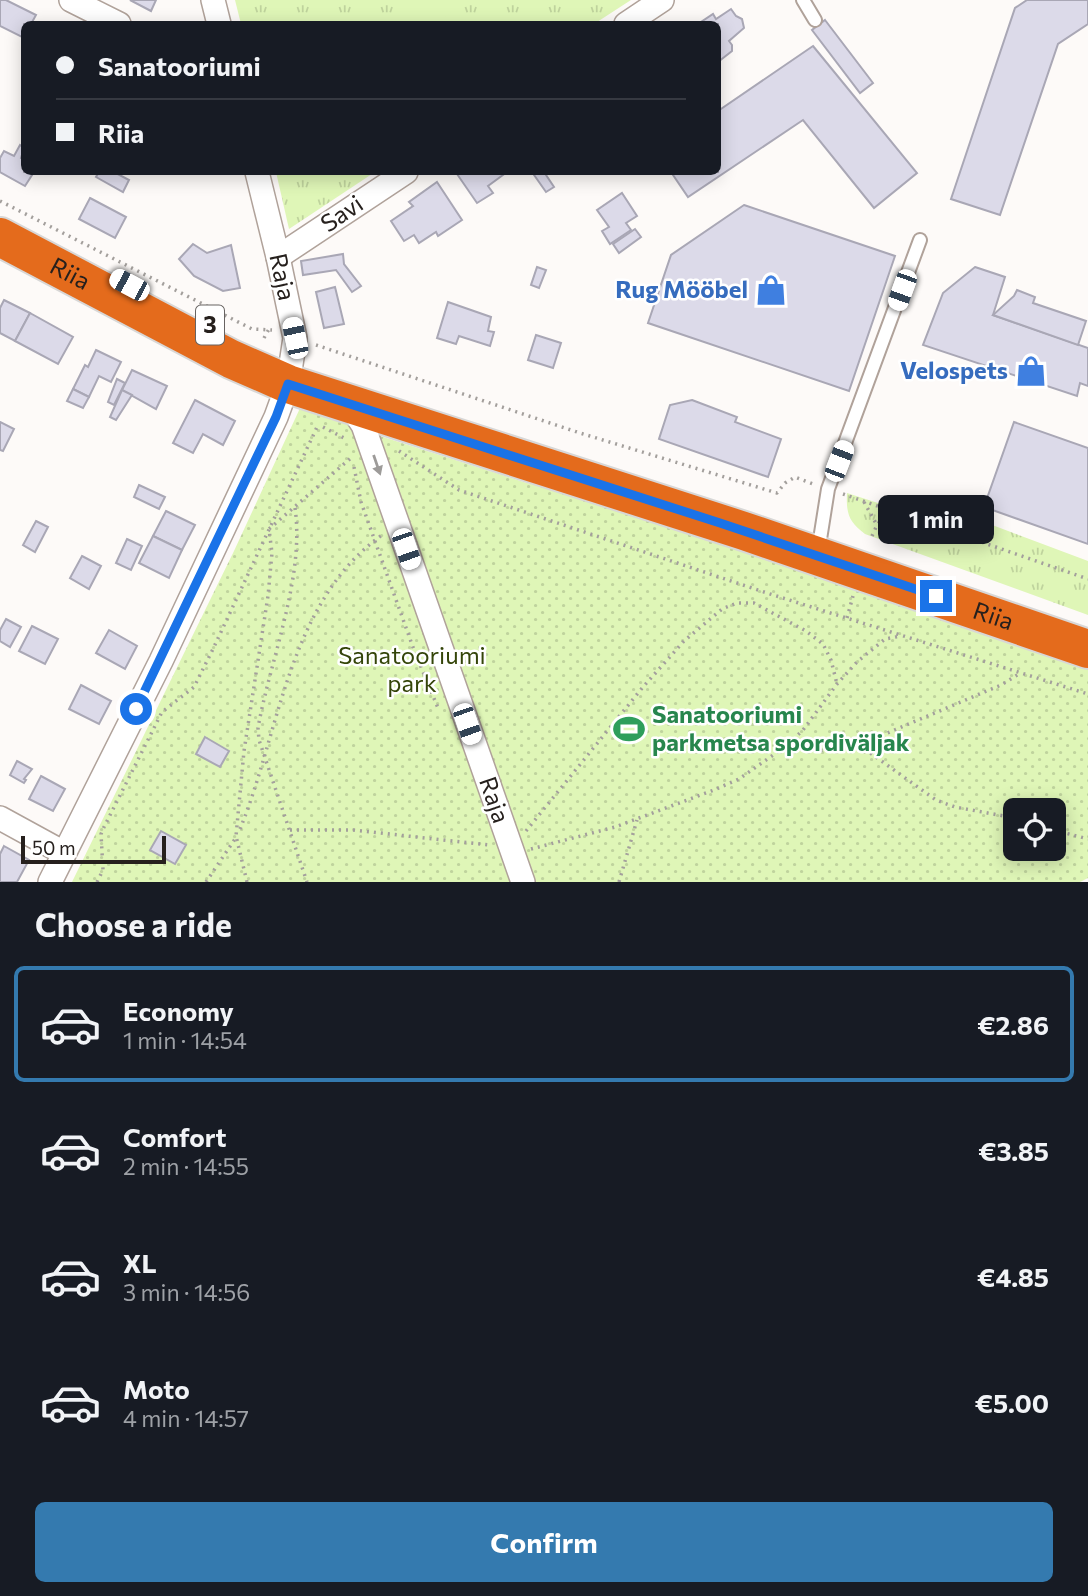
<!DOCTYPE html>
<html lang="en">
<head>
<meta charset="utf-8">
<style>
	body { margin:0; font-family:Commissioner,sans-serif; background:#242831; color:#f1f3f6; height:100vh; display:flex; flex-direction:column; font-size:26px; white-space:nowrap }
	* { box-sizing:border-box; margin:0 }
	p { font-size:23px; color:#9ea1a6 }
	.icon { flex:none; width:38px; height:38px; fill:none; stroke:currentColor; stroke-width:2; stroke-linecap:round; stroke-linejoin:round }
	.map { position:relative; height:882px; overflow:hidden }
	.side { display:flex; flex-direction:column; background:#171b24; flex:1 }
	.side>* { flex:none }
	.guide { position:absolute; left:21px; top:21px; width:700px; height:154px; border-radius:10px; box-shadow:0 4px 18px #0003; display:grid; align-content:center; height:154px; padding:0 35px; background:#171b24 }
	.buttons { position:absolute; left:1003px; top:798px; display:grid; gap:14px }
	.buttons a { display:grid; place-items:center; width:63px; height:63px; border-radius:10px; background:#171b24; box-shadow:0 4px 18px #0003; font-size:35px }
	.scale { position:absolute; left:21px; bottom:18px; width:145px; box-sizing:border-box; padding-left:7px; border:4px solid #26201d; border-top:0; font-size:19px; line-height:24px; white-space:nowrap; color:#26201d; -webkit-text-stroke:5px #fff; paint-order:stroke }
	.end { position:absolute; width:32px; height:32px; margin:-16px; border:9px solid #1a73e8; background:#fff; box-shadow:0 0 0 4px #fff }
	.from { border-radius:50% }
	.bubble { position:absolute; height:49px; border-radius:10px; background:#171b24; box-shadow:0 4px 18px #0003; font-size:23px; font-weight:700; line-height:49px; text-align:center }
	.car { position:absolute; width:21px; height:42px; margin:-21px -10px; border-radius:9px; box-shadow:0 0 5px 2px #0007; background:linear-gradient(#fff 24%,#345 0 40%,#fff 0 76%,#345 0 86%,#fff 0) }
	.guide b { display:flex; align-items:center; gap:24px; height:66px; font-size:26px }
	.guide b+b { border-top:2px solid #363941 }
	.guide i { width:18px; height:18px; background:#f1f3f6 }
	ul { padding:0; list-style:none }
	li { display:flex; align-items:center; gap:21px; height:116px; margin:0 14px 10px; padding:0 21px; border:4px solid transparent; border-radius:10px }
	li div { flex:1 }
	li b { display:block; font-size:26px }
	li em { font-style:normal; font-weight:700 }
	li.active { border-color:#347aaf }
	li>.icon { width:63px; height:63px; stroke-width:1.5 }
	h2 { padding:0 35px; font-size:32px; line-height:84px }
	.cta { display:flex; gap:14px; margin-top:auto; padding:14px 35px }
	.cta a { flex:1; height:80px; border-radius:10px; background:#347aaf; color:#fff; font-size:28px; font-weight:700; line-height:80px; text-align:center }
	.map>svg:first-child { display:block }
</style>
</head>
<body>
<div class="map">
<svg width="1088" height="882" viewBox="0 0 1088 882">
	<defs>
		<pattern id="grass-tufts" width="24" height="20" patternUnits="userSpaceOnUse" patternTransform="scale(1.75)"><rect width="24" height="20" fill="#dff6b7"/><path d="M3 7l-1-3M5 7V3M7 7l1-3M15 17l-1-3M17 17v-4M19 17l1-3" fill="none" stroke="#bfd39d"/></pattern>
		<pattern id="park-dots" width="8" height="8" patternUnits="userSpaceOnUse" patternTransform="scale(1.75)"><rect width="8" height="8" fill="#dff6b7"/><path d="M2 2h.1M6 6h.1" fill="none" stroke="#bfd39d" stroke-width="1.8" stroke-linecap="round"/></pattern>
	</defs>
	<rect width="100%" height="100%" fill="#fdfaf8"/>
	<g fill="url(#grass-tufts)">
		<polygon points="235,0 631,0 594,24 241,24"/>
		<polygon points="276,172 375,172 289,229"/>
		<path d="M847 493 974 534 979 520 1088 561V615L865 534C849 522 846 514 847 493Z"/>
	</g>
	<path fill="url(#park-dots)" fill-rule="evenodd" d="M301 406 380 436 530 484 563 487 1088 662V878L1080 882H72L234 551ZM1015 810H1054V849H1015Z"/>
	<polygon fill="#dff6b7" points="399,0 470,0 433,24 423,24"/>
	<g fill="#dcdae9" stroke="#a9a7b5" stroke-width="2">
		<polygon points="0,0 6,0 36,15 31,24 24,24 24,38 0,26"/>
		<polygon points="130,0 156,0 151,11"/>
		<polygon points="1027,0 1088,0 1088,24 1058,44 1000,215 951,199 1015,8"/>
		<polygon points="731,9 736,16 742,19 744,28 729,41 732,45 732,51 718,62 718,24 698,24 713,14 716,19"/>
		<polygon points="825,20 873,83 860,93 812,30"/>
		<polygon points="813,46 917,173 874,208 803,120 688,197 671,172 718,172 718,111"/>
		<polygon points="20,145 24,148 21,158 24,160 24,172 34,172 25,186 0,172 0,158 4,151 14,156"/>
		<polygon points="99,172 114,172 129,180 123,192 96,177"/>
		<polygon points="461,172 507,172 488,186 493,193 477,203 457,174"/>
		<polygon points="532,172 544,172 554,187 546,192"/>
		<polygon points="437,182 462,220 438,236 436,232 419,243 414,235 404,241 391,221 413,206 409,202"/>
		<polygon points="622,193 637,216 626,223 631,230 610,244 602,231 609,227 597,210"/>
		<polygon points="90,198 126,217 115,238 79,219"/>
		<polygon points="744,205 895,256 849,391 648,323 671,255"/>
		<polygon points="635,229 641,237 619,253 613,244"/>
		<polygon points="193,244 207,253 231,245 240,288 223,291 194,276 179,259"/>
		<polygon points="343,254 344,264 361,286 352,292 336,270 303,275 301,261"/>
		<polygon points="537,267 546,270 539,288 531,285"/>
		<polygon points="975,267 1005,277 993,315 1088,348 1088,386 1080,383 1077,396 923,345 943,293"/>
		<polygon points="335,287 344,324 324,328 316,292"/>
		<polygon points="1017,290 1035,297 1033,303 1086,321 1078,345 993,315 1014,296"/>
		<polygon points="4,300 30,313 15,341 0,333 0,308"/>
		<polygon points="448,302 491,317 488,331 494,332 490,346 459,336 456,344 437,338"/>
		<polygon points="30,313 73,337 58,364 15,341"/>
		<polygon points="536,335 561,343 553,368 528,360"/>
		<polygon points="96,350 121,362 111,382 99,376 89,397 73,389 85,365 88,367"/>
		<polygon points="132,370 167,386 156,409 122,390"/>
		<polygon points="117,379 125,383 114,405 108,402"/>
		<polygon points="73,389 89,397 83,408 67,401"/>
		<polygon points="122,390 132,395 116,420 110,417"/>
		<polygon points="195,400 235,421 223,445 203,434 193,453 173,443"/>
		<polygon points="692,400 737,417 735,422 781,439 768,477 659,439 670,405"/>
		<polygon points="0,422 14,429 3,451 0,450"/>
		<polygon points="1014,422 1088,448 1088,544 984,507"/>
		<polygon points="139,485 165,497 159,509 134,497"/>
		<polygon points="166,511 195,525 182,550 153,536"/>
		<polygon points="36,521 48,527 35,552 23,545"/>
		<polygon points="153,536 182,550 169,578 139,563"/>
		<polygon points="127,539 142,546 131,570 116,563"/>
		<polygon points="82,556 101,566 89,589 70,578"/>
		<polygon points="6,619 21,627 10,647 0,641 0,630"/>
		<polygon points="32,626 58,639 45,664 19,651"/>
		<polygon points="109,630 137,646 125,669 96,653"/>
		<polygon points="81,685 111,701 99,724 69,709"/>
		<polygon points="205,737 229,751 220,767 196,754"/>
		<polygon points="17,761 32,769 24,779 26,780 24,783 10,775"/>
		<polygon points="41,776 65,789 53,811 29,799"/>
		<polygon points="161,831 186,845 175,864 150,850"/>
		<polygon points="4,846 29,860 17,882 0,882 0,854"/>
	</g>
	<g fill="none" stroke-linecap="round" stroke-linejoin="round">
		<defs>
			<g id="lane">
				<polyline points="803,0 815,20"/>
				<polyline points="818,552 828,489 920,240"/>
			</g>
			<g id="street">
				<polyline points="71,0 119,24"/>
				<polyline points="213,0 219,24"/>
				<polyline points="626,24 662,0"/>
				<polyline points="278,257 406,172"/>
				<polyline points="349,404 363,425 523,882"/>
				<polyline points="0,818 64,853"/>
				<polyline points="50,882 161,661 276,417 288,384 295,338 278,257 257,172"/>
			</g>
			<g id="highway">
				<path id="s1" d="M0 237 231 359 288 384 744 531 1088 649"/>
			</g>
		</defs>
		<use href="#lane" stroke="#b0a29a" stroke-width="16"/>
		<use href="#street" stroke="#b0a29a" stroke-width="26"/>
		<use href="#highway" stroke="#d8d7d6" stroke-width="42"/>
		<g stroke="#a39f9c" stroke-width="3.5" stroke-dasharray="2 5" stroke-linecap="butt">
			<polyline points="0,201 252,329 272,330"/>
			<polyline points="264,338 269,329"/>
			<polyline points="316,345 580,433 777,493 785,483 795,477 813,484"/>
			<polyline points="323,427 344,438"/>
			<polyline points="399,451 459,490 767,593 1088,694"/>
			<polyline points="354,467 361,502 414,650 438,708"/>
			<polyline points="843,494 1088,579"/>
			<polyline points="864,502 877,525"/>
			<path d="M295 508C305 577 270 660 258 728L259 740 307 882"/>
			<polyline points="872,536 877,525 889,510"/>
			<polyline points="847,618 853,596"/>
			<polyline points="859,745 936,800 955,807 1015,818"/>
			<path d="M786 746C811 752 833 752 859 745L1001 685 1019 674"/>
			<path d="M240 829C280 732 288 602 382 535"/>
			<polyline points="290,830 353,830 489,845"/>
			<polyline points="1054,830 1088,839"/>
			<polyline points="526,831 643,687 684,641 722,609 737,603 754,603 806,631 823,644 831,660 837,684"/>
			<polyline points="531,849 615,827 714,790 739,779 786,746 803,730 837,684 857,662 885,639 901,636"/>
			<polyline points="97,882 103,870 101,834 104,827 162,712 194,687 213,649 318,425"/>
			<polyline points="206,882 237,836"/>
			<polyline points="247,882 236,836 244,751 268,596 272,553 269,529 352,457"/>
			<polyline points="619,882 637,820"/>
		</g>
		<use href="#lane" stroke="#fff" stroke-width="12"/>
		<use href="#street" stroke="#fff" stroke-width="23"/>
		<use href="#highway" stroke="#e46b1c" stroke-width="38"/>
	</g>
	<defs><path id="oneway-solid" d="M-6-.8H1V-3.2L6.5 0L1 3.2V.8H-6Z" transform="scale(1.75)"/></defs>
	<use fill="#9d9b99" href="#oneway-solid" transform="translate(377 465) rotate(71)"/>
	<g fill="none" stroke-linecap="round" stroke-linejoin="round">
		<polyline stroke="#1a73e8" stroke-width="9" points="136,709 276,417 288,384 720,523 936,596"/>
	</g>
	<defs>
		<symbol id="shop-bare" viewBox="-9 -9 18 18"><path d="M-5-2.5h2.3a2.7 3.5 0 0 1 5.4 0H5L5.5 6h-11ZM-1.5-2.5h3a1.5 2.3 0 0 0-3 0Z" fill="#3f7fe0" stroke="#fff" stroke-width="2.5" paint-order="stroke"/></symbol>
		<symbol id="stadium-bare" viewBox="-9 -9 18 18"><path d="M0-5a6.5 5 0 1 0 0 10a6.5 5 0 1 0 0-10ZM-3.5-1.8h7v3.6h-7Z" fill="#2e9e5b" stroke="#fff" stroke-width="2.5" paint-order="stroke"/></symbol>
	</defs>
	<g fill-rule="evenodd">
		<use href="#shop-bare" x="749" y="268" width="44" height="44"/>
		<use href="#shop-bare" x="1009" y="349" width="44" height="44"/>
		<use href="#stadium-bare" x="607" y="707" width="44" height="44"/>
	</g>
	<g text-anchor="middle" stroke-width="5" stroke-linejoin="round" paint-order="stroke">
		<rect fill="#fff" stroke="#676361" stroke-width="2" x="196" y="305.5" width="28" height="39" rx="5"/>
		<g font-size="23" font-weight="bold" fill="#26201d">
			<text x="210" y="333">3</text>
		</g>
		<g font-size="24" fill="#26201d" stroke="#fff">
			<text transform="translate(342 214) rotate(-34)" y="8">Savi</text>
			<text dy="8" stroke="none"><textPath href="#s1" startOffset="79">Riia</textPath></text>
			<text transform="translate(282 277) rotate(78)" y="8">Raja</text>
			<text dy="8" stroke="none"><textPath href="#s1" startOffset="1066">Riia</textPath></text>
			<text transform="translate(494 800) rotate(71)" y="8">Raja</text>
		</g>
		<g font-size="24" font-weight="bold" fill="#366cbe" stroke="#fff" text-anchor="end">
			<text x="748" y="298">Rug Mööbel</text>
			<text x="1008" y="379">Velospets</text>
		</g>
		<g font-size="24" fill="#344509" stroke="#fff">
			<text x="412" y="664">Sanatooriumi<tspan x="412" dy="28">park</tspan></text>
		</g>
		<g font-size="24" font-weight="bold" fill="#27864d" stroke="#fff" text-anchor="start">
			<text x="652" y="723">Sanatooriumi<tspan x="652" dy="28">parkmetsa spordiväljak</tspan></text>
		</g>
	</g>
</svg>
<div class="buttons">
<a><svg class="icon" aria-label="locate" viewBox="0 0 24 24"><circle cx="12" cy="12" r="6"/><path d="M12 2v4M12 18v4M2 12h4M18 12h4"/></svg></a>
</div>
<div class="scale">50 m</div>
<i class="end from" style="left:136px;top:709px"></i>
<i class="end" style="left:936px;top:596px"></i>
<div class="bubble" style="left:878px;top:495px;width:116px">1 min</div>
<i class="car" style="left:129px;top:285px;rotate:298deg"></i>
<i class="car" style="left:902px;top:290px;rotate:200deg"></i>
<i class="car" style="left:295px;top:338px;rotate:348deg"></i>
<i class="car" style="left:839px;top:461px;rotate:21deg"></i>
<i class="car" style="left:406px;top:549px;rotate:161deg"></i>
<i class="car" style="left:467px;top:724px;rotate:161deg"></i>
<div class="guide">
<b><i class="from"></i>Sanatooriumi</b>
<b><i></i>Riia</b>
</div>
</div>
<section class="side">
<h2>Choose a ride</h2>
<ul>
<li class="active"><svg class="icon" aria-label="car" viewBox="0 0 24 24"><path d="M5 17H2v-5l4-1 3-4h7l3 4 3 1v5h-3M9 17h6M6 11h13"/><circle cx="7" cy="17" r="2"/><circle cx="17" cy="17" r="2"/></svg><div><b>Economy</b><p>1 min · 14:54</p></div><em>€2.86</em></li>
<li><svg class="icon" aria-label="car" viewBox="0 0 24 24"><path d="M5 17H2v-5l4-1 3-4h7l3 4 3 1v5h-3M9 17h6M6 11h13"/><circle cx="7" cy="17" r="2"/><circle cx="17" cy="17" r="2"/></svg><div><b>Comfort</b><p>2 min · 14:55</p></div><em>€3.85</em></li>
<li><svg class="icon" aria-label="car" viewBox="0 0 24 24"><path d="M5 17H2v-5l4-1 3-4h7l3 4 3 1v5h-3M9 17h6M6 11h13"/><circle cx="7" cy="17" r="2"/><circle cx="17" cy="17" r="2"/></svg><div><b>XL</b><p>3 min · 14:56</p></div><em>€4.85</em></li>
<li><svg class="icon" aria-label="car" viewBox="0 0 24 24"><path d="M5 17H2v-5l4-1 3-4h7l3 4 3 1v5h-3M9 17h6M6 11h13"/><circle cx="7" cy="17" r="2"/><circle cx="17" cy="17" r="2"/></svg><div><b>Moto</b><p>4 min · 14:57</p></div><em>€5.00</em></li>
</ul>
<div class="cta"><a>Confirm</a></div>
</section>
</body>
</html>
